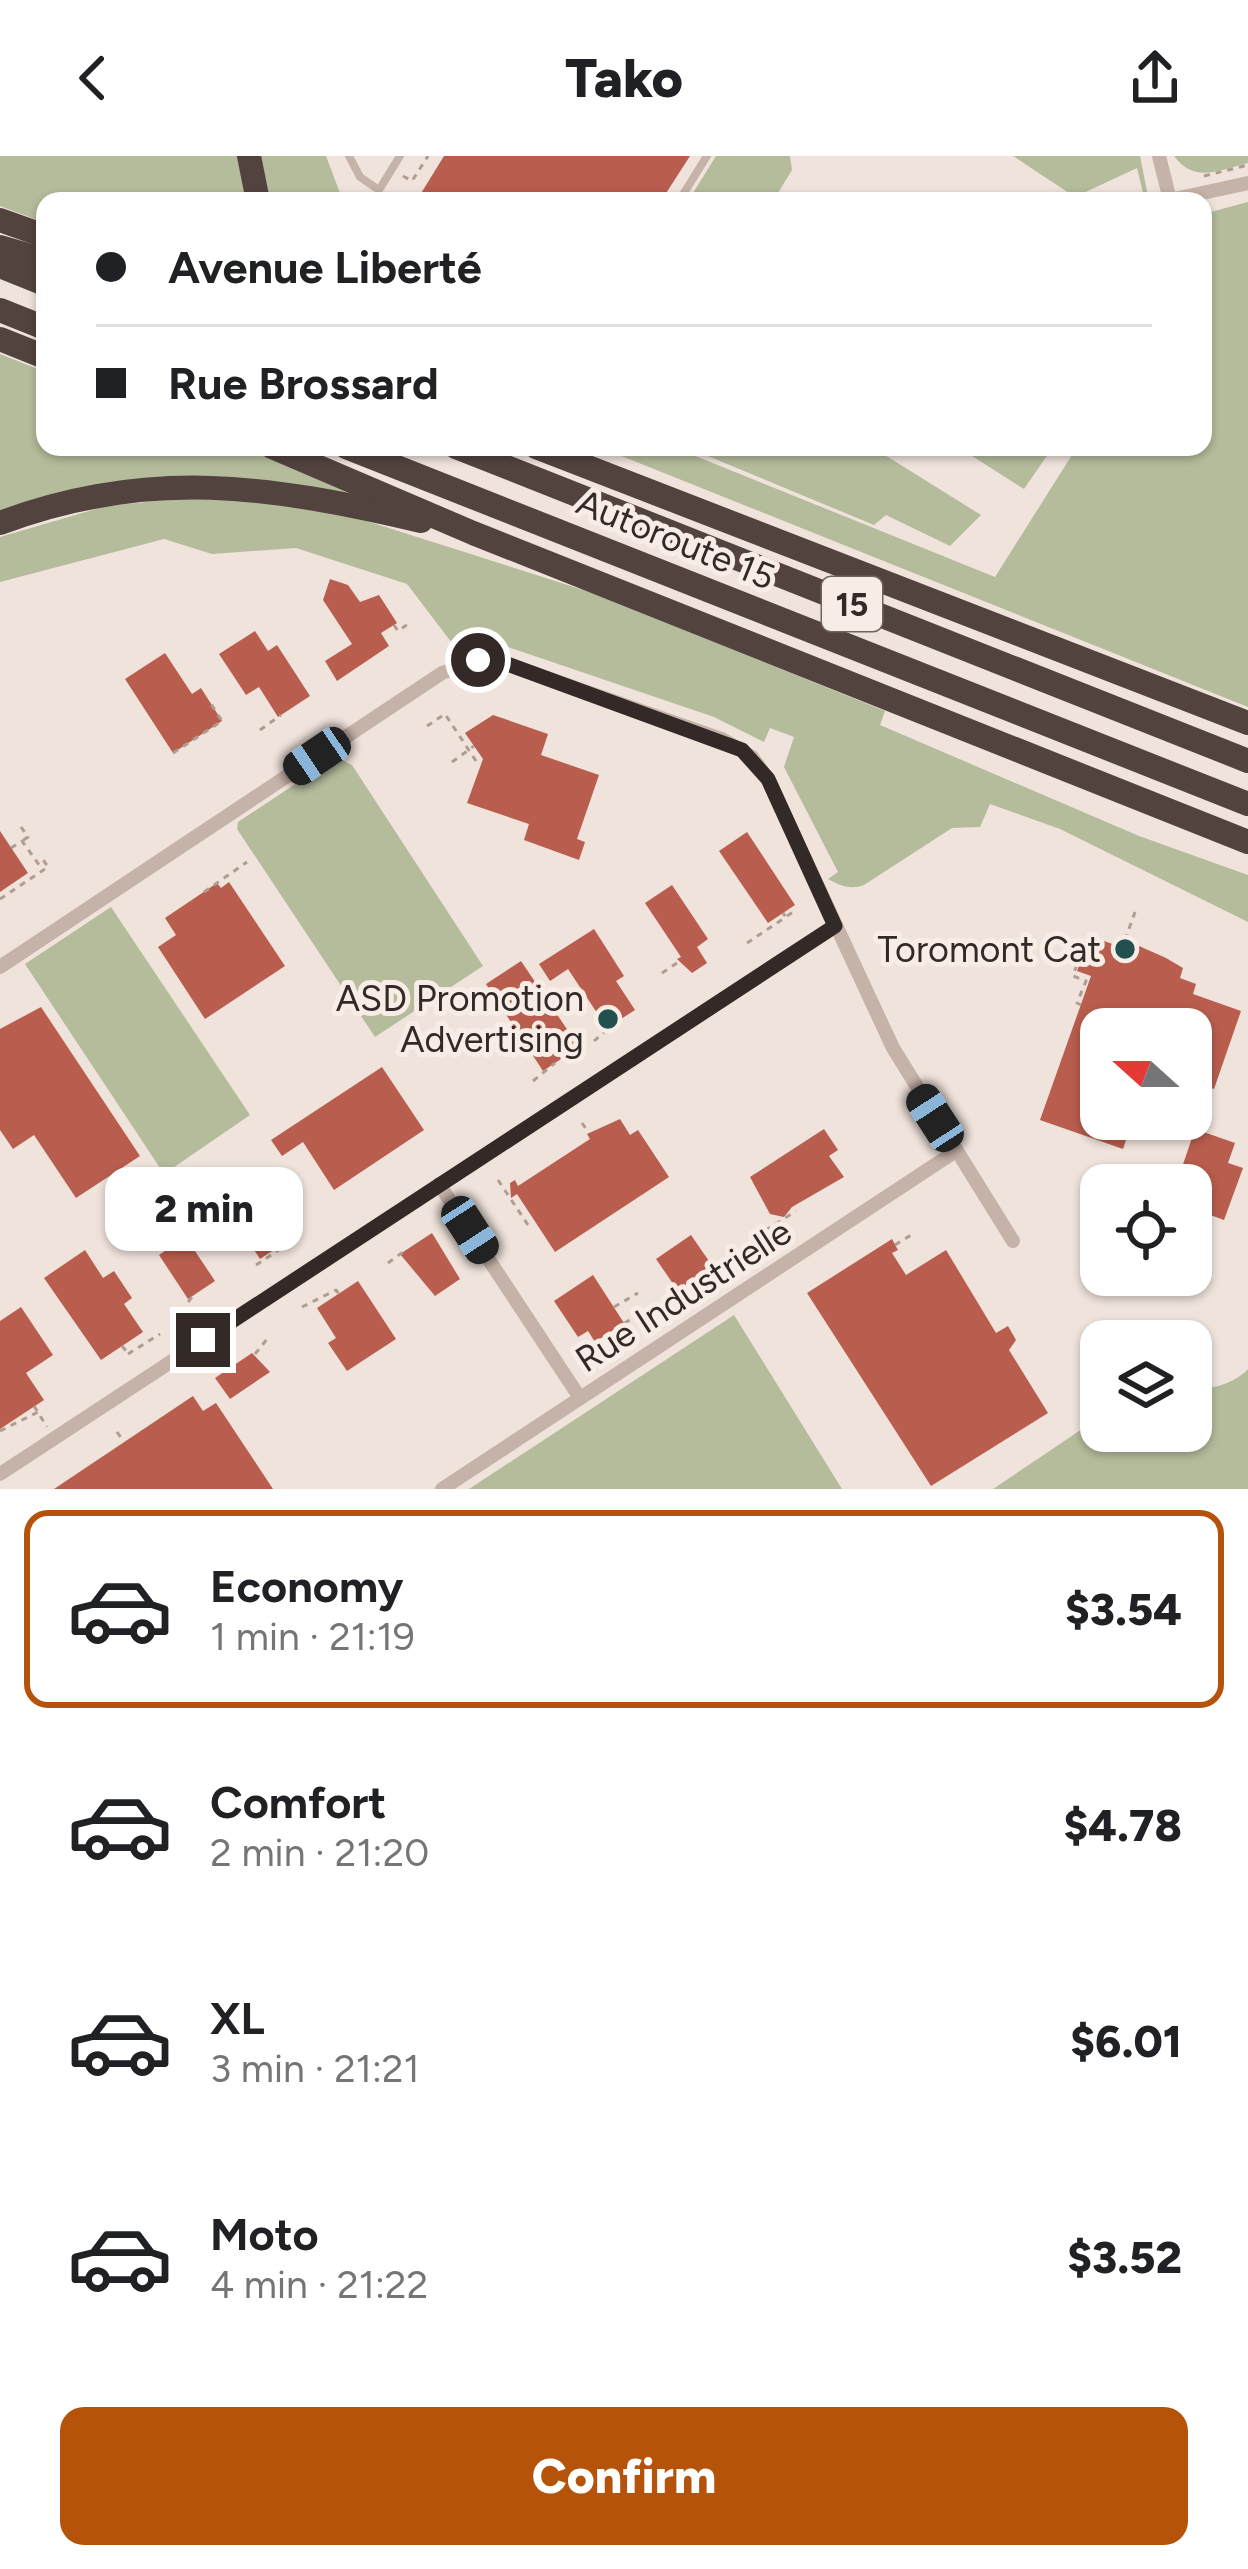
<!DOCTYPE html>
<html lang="en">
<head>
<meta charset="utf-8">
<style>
	body { margin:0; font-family:Figtree,sans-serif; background:#f2f2f2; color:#202124; height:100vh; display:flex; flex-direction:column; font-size:45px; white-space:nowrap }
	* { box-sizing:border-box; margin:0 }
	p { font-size:39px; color:#757577 }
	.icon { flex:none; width:66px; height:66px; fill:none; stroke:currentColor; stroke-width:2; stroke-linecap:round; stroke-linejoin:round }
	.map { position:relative; height:1333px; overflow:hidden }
	.drawer { display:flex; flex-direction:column; background:#fff; flex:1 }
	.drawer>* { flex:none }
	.banner { position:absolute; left:36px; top:36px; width:1176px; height:264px; border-radius:24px; box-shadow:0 3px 9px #0004; display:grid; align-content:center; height:264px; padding:0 60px; background:#fff }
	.needle { width:78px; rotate:291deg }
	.controls { position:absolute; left:1080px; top:852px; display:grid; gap:24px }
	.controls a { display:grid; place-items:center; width:132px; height:132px; border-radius:24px; background:#fff; box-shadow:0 3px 9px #0004; font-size:60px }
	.end { position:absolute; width:54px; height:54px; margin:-27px; border:15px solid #332a27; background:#fff; box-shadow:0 0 0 6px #fff }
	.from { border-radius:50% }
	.bubble { position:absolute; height:84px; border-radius:24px; background:#fff; box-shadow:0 3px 9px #0004; font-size:39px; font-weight:800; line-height:84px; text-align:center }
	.car { position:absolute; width:36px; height:72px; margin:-36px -18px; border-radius:15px; box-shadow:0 0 9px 3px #0007; background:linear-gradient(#222 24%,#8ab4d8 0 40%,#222 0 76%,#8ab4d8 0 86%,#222 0) }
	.banner b { display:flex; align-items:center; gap:42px; height:114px; font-size:45px }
	.banner b+b { border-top:3px solid #e0e0e0 }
	.banner i { width:30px; height:30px; background:#202124 }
	ul { padding:21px 0 0; list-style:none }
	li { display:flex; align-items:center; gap:36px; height:198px; margin:0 24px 18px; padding:0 36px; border:6px solid transparent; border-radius:24px }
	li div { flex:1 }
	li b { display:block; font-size:45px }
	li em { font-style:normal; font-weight:800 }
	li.selected { border-color:#b45309 }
	li>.icon { width:108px; height:108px; stroke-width:1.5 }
	.action { display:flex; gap:24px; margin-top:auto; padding:24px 60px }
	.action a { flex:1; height:138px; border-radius:24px; background:#b45309; color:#fff; font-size:48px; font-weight:800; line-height:138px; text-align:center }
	header { display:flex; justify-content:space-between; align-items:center; height:156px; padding:0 60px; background:#fff; font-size:54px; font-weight:800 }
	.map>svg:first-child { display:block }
</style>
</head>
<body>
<header><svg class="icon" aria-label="back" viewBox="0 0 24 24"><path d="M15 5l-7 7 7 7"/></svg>Tako<svg class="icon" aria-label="share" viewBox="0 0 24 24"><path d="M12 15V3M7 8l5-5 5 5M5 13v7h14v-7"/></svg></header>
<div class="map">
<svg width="1248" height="1333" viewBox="0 0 1248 1333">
	<rect width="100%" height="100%" fill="#efe3db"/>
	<g fill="#b5bc9c">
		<polygon points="0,0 242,0 250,45 45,45 45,67 0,50"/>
		<polygon points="260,0 326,0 343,45 270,45"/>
		<polygon points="716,0 790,0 792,14 773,45 688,45"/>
		<polygon points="1013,0 1140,0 1149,45 1145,45 1137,12 1075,41"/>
		<path d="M1174 0H1248V7C1217 15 1194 27 1174 0Z"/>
		<polygon points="1248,46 1248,551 599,291 673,291 995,421 1077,291 1203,291 1203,58"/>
		<polygon points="0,198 45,216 45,291 240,291 374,343 282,327 0,358"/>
		<polygon points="686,291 872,291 981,359 950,390 886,359 874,369"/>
		<polygon points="958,291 1053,291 1024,333"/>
		<path d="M197 341 329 353 596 438 885 555 880 569 1139 680 1248 719V766L1060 673 990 648 980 671 952 672 864 729C850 734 841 730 828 723L838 716 784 611 794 581 770 572 764 586 714 561 499 488 482 485 455 491 407 428 296 392 212 398 164 383 0 426V381L106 350Z"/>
		<polygon points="336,601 352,609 483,810 375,881 237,673 238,666"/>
		<polygon points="111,751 250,959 164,1018 25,808"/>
		<polygon points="734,1159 842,1333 469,1333"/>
		<path d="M1248 1213V1333H993L1097 1263 1101 1275H1191V1230C1207 1237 1237 1226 1248 1213Z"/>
	</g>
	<g fill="#b95d4e">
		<polygon points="444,0 690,0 661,45 430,45 420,39"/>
		<polygon points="330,423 348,429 360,446 379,439 397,467 381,477 389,490 337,525 325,505 352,488 323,444"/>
		<polygon points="255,475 268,495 277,489 310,540 278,561 259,531 246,539 219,498"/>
		<polygon points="165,497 192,538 201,532 222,565 173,597 125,523"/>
		<polygon points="493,559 548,578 541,599 599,619 577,683 585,686 579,704 524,684 529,668 467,647 483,603 465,577"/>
		<polygon points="0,675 28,717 0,736"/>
		<polygon points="747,676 795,749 768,767 719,695"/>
		<polygon points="229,726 285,810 205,863 158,791 176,779 165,762 217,727 221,732"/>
		<polygon points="672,729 708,783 697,791 707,807 692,817 677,803 681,801 645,747"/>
		<polygon points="594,773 624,820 616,825 635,854 607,872 568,813 550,825 539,808"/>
		<polygon points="1090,780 1118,790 1121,782 1166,802 1183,812 1180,822 1196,828 1193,838 1241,855 1214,933 1191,925 1191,873 1101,873 1101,963 1133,963 1123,993 1040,964 1091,820 1077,815"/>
		<polygon points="521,805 579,891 543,915 486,828"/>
		<polygon points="41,851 140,1000 76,1042 34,979 13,993 0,974 0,873"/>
		<polygon points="382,911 424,974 334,1034 303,986 282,1000 271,984"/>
		<polygon points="620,963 630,979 638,974 669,1021 555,1096 517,1038 511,1042 510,1027 515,1024 518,1030 590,983 587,978"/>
		<polygon points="824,973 838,994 829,1000 844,1021 792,1051 784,1061 770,1058 750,1021"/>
		<polygon points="1195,973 1235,987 1228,1007 1243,1012 1224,1064 1191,1052 1191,1029 1176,1029"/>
		<polygon points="250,1018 292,1082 260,1103 218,1039"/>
		<polygon points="194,1075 202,1087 193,1092 215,1125 188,1143 159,1099"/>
		<polygon points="432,1077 460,1123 435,1140 400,1098"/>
		<polygon points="691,1079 713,1111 678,1135 656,1103"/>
		<polygon points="892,1083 898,1094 892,1097 906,1119 946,1094 996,1177 1008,1170 1016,1184 1009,1194 1048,1257 931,1330 807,1137"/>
		<polygon points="85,1094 103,1122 114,1115 132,1142 124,1148 143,1176 101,1204 44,1122"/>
		<polygon points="593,1119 624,1167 595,1186 588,1175 578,1181 554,1145"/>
		<polygon points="358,1125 396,1183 347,1215 328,1187 336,1182 317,1152"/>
		<polygon points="21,1151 53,1199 26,1217 44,1244 0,1273 0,1165"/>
		<polygon points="252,1197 270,1216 230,1243 215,1222"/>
		<polygon points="193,1240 203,1255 216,1247 273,1333 54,1333"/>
	</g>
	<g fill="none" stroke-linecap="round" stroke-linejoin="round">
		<g stroke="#b19c92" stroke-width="3" stroke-dasharray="6 6" stroke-linecap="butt">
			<polyline points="403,20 412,25 428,0"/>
			<polyline points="1204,20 1248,9"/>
			<polyline points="394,469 398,475 411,466"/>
			<polyline points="427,570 445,558 476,605"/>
			<polyline points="260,574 281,559"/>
			<polyline points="173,597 222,565 211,548"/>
			<polyline points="452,606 474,590"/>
			<polyline points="21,671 28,681 22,685"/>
			<polyline points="11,692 22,685 42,713"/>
			<polyline points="204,736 247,706"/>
			<polyline points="0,743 48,711 40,699"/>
			<polyline points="787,760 796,754"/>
			<polyline points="1125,784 1135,756"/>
			<polyline points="1067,786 1064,794 1080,799 1073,820 1086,825 1077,847 1081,849"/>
			<polyline points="747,787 786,761 783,757"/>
			<polyline points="662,817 680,805"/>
			<polyline points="594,885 611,870"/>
			<polyline points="533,925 555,907"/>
			<polyline points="582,967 589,977"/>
			<polyline points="498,1024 530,1072"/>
			<polyline points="755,1081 796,1055"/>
			<polyline points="895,1089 911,1079"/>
			<polyline points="388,1107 403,1096"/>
			<polyline points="256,1109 300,1080"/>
			<polyline points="698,1121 728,1104"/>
			<polyline points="664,1145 693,1125"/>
			<polyline points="188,1146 193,1140"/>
			<polyline points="302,1151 336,1134 339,1138"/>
			<polyline points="614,1151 638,1137"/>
			<polyline points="614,1173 649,1153"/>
			<polyline points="122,1190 126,1195"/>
			<polyline points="128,1198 160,1178"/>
			<polyline points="255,1198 268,1182"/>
			<polyline points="34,1250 47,1271"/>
			<polyline points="0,1275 38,1256"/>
			<polyline points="117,1276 124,1286"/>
		</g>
		<g stroke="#c5b2a8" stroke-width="8">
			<polyline points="349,0 360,21 379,34 400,0"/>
			<polyline points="679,45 707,0"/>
		</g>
		<g stroke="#c5b2a8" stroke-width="14">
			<polyline points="1159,0 1170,44 1248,27"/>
			<polyline points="0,811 442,517 478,504 510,509 722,583 752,601 768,623 893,892 1013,1085"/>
			<polyline points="439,1028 580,1242"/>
			<polyline points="0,1318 835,770"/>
			<polyline points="442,1333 956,995"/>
		</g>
		<g stroke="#53433f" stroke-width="24">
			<polyline points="249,0 258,45"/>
			<polyline points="0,64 45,80"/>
			<polyline points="0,91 45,104"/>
			<polyline points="0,110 45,128"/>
			<polyline points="0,154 45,172"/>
			<polyline points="0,183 45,201"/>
			<polyline points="272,291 473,377 1248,686"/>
			<polyline points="346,291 1248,648"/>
			<polyline points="456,291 1248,605"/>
			<polyline points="536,291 1248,567"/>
			<path d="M0 367C150 311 271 330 421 365"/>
		</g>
	</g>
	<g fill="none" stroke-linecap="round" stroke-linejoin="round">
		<polyline stroke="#332a27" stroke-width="15" points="203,1184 835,770 768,623 742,594 510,509 478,504"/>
	</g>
	<g fill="#21504e" stroke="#f7ede6" stroke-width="4.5">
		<circle cx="1125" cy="793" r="12"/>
		<circle cx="608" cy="863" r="12"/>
	</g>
	<g text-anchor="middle" stroke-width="10" stroke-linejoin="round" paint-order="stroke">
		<rect fill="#f7ede6" stroke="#6e6460" stroke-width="3" x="822" y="421" width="60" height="54" rx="9"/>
		<g font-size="33" font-weight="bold" fill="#332a27">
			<text x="852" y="460">15</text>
		</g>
		<g font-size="36" fill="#332a27" stroke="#f7ede6">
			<text transform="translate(676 383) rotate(22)" y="13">Autoroute 15</text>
			<text transform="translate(683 1139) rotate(-33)" y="13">Rue Industrielle</text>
		</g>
		<g font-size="36" fill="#332a27" stroke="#f7ede6" text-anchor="end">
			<text x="1101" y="806">Toromont Cat</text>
			<text x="584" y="855">ASD Promotion<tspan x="584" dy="41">Advertising</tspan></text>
		</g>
	</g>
</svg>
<div class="controls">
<a><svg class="needle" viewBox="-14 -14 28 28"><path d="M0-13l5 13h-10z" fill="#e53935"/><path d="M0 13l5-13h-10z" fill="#757577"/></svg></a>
<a><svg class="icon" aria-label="locate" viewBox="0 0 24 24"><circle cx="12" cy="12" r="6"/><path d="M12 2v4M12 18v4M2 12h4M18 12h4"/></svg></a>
<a><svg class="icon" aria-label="layers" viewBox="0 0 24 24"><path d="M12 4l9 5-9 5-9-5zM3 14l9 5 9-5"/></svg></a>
</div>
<i class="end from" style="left:478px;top:504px"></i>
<i class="end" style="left:203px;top:1184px"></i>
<div class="bubble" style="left:105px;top:1011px;width:198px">2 min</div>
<i class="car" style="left:317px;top:600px;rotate:236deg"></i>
<i class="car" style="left:935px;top:962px;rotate:327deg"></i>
<i class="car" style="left:470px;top:1074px;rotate:147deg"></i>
<div class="banner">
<b><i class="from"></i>Avenue Liberté</b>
<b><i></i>Rue Brossard</b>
</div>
</div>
<section class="drawer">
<ul>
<li class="selected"><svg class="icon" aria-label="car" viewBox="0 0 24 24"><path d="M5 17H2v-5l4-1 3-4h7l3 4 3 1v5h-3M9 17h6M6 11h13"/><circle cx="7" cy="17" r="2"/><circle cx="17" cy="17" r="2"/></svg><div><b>Economy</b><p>1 min · 21:19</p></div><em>$3.54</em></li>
<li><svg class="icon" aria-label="car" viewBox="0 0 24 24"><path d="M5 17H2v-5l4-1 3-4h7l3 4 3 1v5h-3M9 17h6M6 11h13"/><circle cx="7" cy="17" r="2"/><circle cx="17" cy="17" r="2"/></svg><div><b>Comfort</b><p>2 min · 21:20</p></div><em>$4.78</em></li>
<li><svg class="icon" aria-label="car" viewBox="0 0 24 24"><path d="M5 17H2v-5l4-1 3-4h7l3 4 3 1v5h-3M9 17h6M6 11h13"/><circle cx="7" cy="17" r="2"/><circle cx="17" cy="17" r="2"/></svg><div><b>XL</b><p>3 min · 21:21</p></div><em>$6.01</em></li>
<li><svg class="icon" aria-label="car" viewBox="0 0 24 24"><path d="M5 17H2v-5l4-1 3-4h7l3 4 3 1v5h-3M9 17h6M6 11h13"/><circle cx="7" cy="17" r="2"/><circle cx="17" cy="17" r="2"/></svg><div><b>Moto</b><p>4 min · 21:22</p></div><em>$3.52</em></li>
</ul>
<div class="action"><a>Confirm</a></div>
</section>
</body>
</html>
